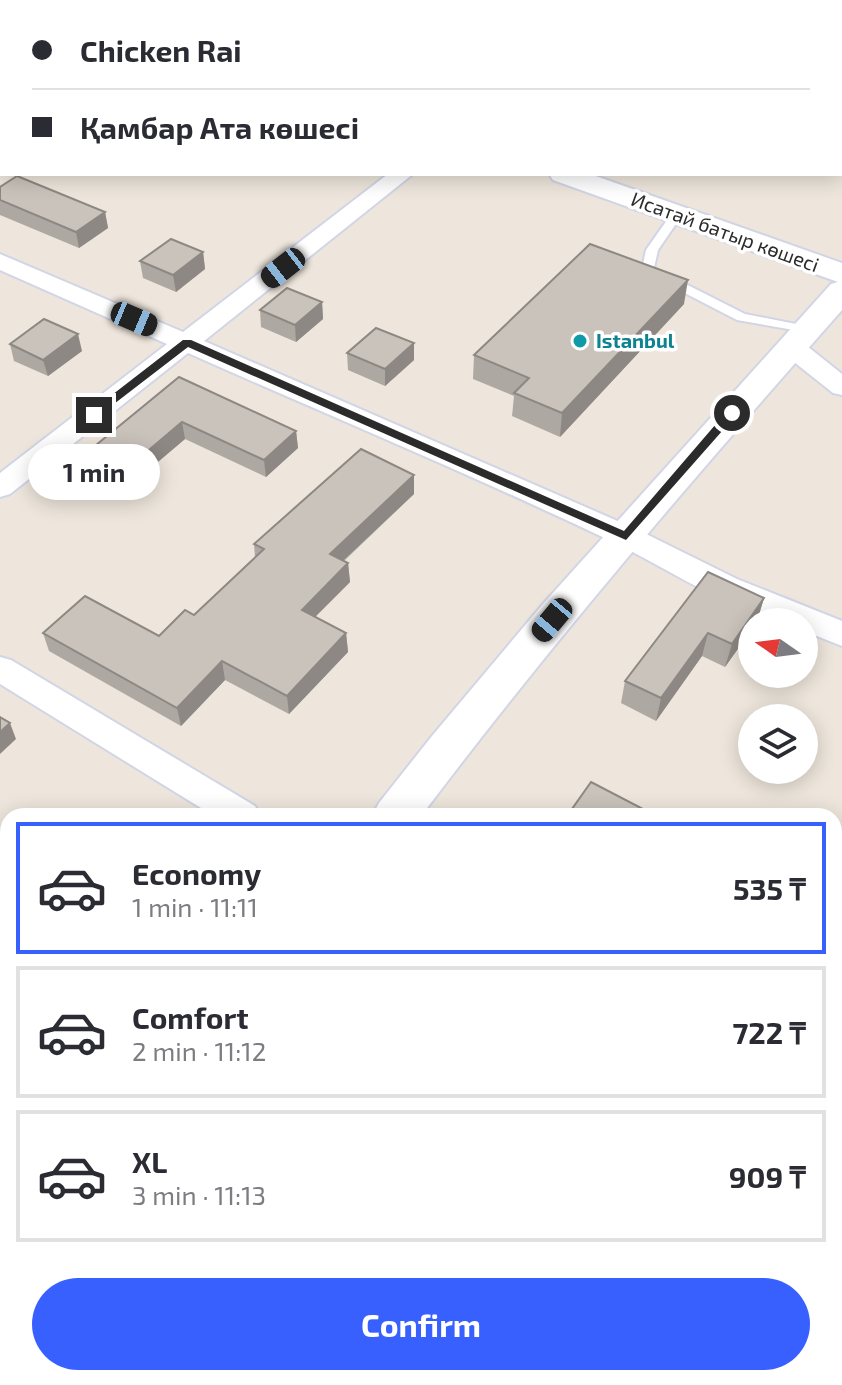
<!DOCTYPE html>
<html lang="en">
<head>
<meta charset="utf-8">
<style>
	body { margin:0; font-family:"Exo 2",sans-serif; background:#f7f7f7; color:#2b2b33; height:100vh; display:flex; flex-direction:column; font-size:30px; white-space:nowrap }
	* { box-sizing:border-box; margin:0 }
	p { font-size:26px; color:#7c7c81 }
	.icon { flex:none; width:44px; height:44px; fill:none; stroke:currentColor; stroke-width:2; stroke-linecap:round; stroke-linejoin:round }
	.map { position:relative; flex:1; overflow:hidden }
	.panel { position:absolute; left:0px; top:808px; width:842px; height:578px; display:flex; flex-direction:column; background:#fff; border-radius:24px 24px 0 0; box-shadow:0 4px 20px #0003 }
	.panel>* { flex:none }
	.banner { position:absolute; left:0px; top:0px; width:842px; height:176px; box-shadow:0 4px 20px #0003; display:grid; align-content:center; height:176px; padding:0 32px; background:#fff }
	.needle { width:52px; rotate:284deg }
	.controls { position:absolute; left:738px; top:608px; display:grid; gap:16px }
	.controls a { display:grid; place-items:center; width:80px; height:80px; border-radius:50%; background:#fff; box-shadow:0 4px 20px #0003; font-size:40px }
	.end { position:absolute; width:36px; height:36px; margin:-18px; border:10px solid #2b2b2b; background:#fff; box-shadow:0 0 0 4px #fff }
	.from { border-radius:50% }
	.bubble { position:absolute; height:56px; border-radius:28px; background:#fff; box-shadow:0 4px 20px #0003; font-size:26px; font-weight:700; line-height:56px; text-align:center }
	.car { position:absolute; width:24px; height:48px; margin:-24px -12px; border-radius:10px; box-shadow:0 0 6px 2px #0007; background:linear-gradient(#222 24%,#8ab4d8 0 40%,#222 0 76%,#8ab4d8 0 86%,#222 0) }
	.banner b { display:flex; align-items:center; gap:28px; height:76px; font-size:30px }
	.banner b+b { border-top:2px solid #e1e1e2 }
	.banner i { width:20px; height:20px; background:#2b2b33 }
	ul { padding:14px 0 0; list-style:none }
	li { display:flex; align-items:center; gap:24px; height:132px; margin:0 16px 12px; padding:0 16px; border:4px solid #e1e1e2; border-radius:0px }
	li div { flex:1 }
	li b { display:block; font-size:30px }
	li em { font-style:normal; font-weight:700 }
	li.current { border-color:#3860ff }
	li>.icon { width:72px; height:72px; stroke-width:1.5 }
	.cta { display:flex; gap:16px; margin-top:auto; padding:16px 32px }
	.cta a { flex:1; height:92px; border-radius:48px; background:#3860ff; color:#fff; font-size:32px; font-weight:700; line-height:92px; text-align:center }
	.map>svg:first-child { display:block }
</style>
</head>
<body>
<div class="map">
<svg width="842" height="1385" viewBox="0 0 842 1385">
	<rect width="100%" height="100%" fill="#eee6dc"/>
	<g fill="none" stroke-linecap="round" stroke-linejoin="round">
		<defs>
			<polygon id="service" points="676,212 682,215 658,250 654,268 745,314 811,327 811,333 737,320 644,272 642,269 646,250 672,213"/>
			<g id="minor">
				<polygon points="650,0 674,0 675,2 651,2"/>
				<rect x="840" y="22" width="2" height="12"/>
				<path d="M388 174H413L204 341 636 529 737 579 842 621V646L804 631V622C746 622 669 569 615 543 475 476 330 416 188 353L10 494 0 497V473L167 344 0 270V254L183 332Z"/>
				<polygon points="793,340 802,342 842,374 842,395 833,393 784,354 780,348 784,342"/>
				<polygon points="0,657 11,660 255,806 260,816 214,816 0,684"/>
				<polygon points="834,1153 842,1157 842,1199 834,1195"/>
			</g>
			<g id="tertiary">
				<polygon points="49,0 78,0 79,2 50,2"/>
				<path d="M549 174H590L842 263V310C696 475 553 641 421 816H372L379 803 432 736 543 604 831 284 838 282 553 180Z"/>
				<polygon points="8,1278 8,1343 0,1346 0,1282"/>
			</g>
		</defs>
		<use href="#service" stroke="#d1d5e5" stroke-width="4"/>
		<use href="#minor" stroke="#d1d5e5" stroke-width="4"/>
		<use href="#tertiary" stroke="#d1d5e5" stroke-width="4"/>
		<use href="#service" fill="#fff" fill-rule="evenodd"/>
		<use href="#minor" fill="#fff" fill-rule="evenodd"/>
		<use href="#tertiary" fill="#fff" fill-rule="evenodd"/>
	</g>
	<g fill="#ada8a1">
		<polygon points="0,200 105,212 108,228 79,248 0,215"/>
		<polygon points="203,252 205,269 176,292 143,278 140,261"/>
		<polygon points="322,302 323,319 296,342 261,327 260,310"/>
		<polygon points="684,304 560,437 512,416 514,396 473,379 474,355"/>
		<polygon points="414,343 414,360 385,386 348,370 347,353"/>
		<polygon points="10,344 82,351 48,376 14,361"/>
		<polygon points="179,377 296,431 298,448 266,477 185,439 120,494 84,475 79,459"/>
		<polygon points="414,475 414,494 344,561 348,563 350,582 315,617 346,633 348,652 289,714 225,680 181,726 49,651 43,633 159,636 194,615 255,557 254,544"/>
		<polygon points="764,598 757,621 752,622 752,629 725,667 702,656 656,721 621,703 625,681"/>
		<polygon points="834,920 842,924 842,1012 834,1008"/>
		<polygon points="840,1255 842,1256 842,1368 834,1363 834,1261 835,1261"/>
	</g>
	<g fill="#8d8883">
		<polygon points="105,212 108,228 79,248 76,232"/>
		<polygon points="203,252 205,269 176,292 173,275"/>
		<polygon points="688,280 684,304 560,437 562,413"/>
		<polygon points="322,302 323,319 296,342 295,325"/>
		<polygon points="78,334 82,351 48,376 43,360"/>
		<polygon points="414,343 414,360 385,386 385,369"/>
		<polygon points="182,422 185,439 120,494 117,477"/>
		<polygon points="296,431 298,448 266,477 264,460"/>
		<polygon points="414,475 414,494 331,572 330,554"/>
		<polygon points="348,563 350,582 304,628 302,610"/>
		<polygon points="764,598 757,621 752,622 752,629 725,667 732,644"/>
		<polygon points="346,633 348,652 289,714 287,696"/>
		<polygon points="708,633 702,656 656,721 661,698"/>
		<polygon points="222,661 225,680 181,726 177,708"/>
		<polygon points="10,723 16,739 0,754 0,732"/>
		<polygon points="8,1034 8,1062 0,1070 0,1042"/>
		<polygon points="249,1378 251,1378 254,1385 244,1385"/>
	</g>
	<g fill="#c9c3bb" stroke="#8d8883" stroke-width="2">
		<polygon points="17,176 105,212 76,232 0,200 0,187"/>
		<polygon points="171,239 203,252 173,275 140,261"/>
		<polygon points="590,244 688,280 562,413 514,393 529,378 474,355"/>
		<polygon points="287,288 322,302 295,325 260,310"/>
		<polygon points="44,319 78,334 43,360 10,344"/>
		<polygon points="376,328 414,343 385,369 347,353"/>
		<polygon points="179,377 296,431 264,460 182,422 117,477 79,459"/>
		<polygon points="361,449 414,475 330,554 348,563 302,610 346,633 287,696 222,661 177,708 43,633 85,596 159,636 185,610 194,615 264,549 254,544"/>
		<polygon points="708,572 764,598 732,644 708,633 661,698 625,681"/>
		<polygon points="0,717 10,723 0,732"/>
		<polygon points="591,782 645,810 640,816 567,816"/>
		<polygon points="834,920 842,924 842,995 834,990"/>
		<polygon points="0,990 8,997 8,1034 0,1042"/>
		<polygon points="840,1255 842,1256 842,1354 834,1349 834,1261 837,1262"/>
		<polygon points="152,1378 249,1378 244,1385 147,1385"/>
		<polygon points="365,1378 367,1378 376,1385 360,1385"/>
		<polygon points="545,1378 573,1378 583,1385 541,1385"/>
	</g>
	<polygon fill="#2b2b2b" points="183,340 191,340 624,531 728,410 738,413 626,540 188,347 97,417 90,417 90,412"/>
	<circle fill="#0f9aa8" stroke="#fff" stroke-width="3" cx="580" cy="341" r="8"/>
	<g text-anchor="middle" stroke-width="7" stroke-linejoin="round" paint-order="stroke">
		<g font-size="20" fill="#2b2b2b" stroke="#fff">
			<text transform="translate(725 232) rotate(20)" y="7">Исатай батыр көшесі</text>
		</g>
		<g font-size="20" font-weight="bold" fill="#0d838f" stroke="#fff" text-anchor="start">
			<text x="596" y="348">Istanbul</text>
		</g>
	</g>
</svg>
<div class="controls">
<a><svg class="needle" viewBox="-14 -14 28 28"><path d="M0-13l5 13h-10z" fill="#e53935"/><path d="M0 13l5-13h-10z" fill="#7c7c81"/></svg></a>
<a><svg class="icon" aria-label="layers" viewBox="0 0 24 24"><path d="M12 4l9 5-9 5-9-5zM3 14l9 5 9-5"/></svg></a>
</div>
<i class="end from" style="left:732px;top:413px"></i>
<i class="end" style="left:94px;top:415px"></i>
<div class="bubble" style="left:28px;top:444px;width:132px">1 min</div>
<i class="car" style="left:283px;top:268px;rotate:232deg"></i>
<i class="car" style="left:134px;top:319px;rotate:113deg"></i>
<i class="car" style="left:552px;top:620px;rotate:220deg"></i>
<div class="banner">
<b><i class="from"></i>Chicken Rai</b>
<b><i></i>Қамбар Ата көшесі</b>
</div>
<section class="panel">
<ul>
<li class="current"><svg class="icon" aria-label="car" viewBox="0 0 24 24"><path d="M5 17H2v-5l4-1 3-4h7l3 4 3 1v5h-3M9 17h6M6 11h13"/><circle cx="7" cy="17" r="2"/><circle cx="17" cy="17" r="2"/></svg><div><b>Economy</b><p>1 min · 11:11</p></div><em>535 ₸</em></li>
<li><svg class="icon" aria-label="car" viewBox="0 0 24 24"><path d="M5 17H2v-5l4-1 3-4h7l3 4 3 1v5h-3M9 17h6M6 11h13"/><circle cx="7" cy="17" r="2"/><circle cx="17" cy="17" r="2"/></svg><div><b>Comfort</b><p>2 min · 11:12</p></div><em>722 ₸</em></li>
<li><svg class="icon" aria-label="car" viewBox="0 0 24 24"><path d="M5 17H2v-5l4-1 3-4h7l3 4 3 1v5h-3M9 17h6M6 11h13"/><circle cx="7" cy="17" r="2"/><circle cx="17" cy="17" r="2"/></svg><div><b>XL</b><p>3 min · 11:13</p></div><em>909 ₸</em></li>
</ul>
<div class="cta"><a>Confirm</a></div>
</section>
</div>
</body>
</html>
